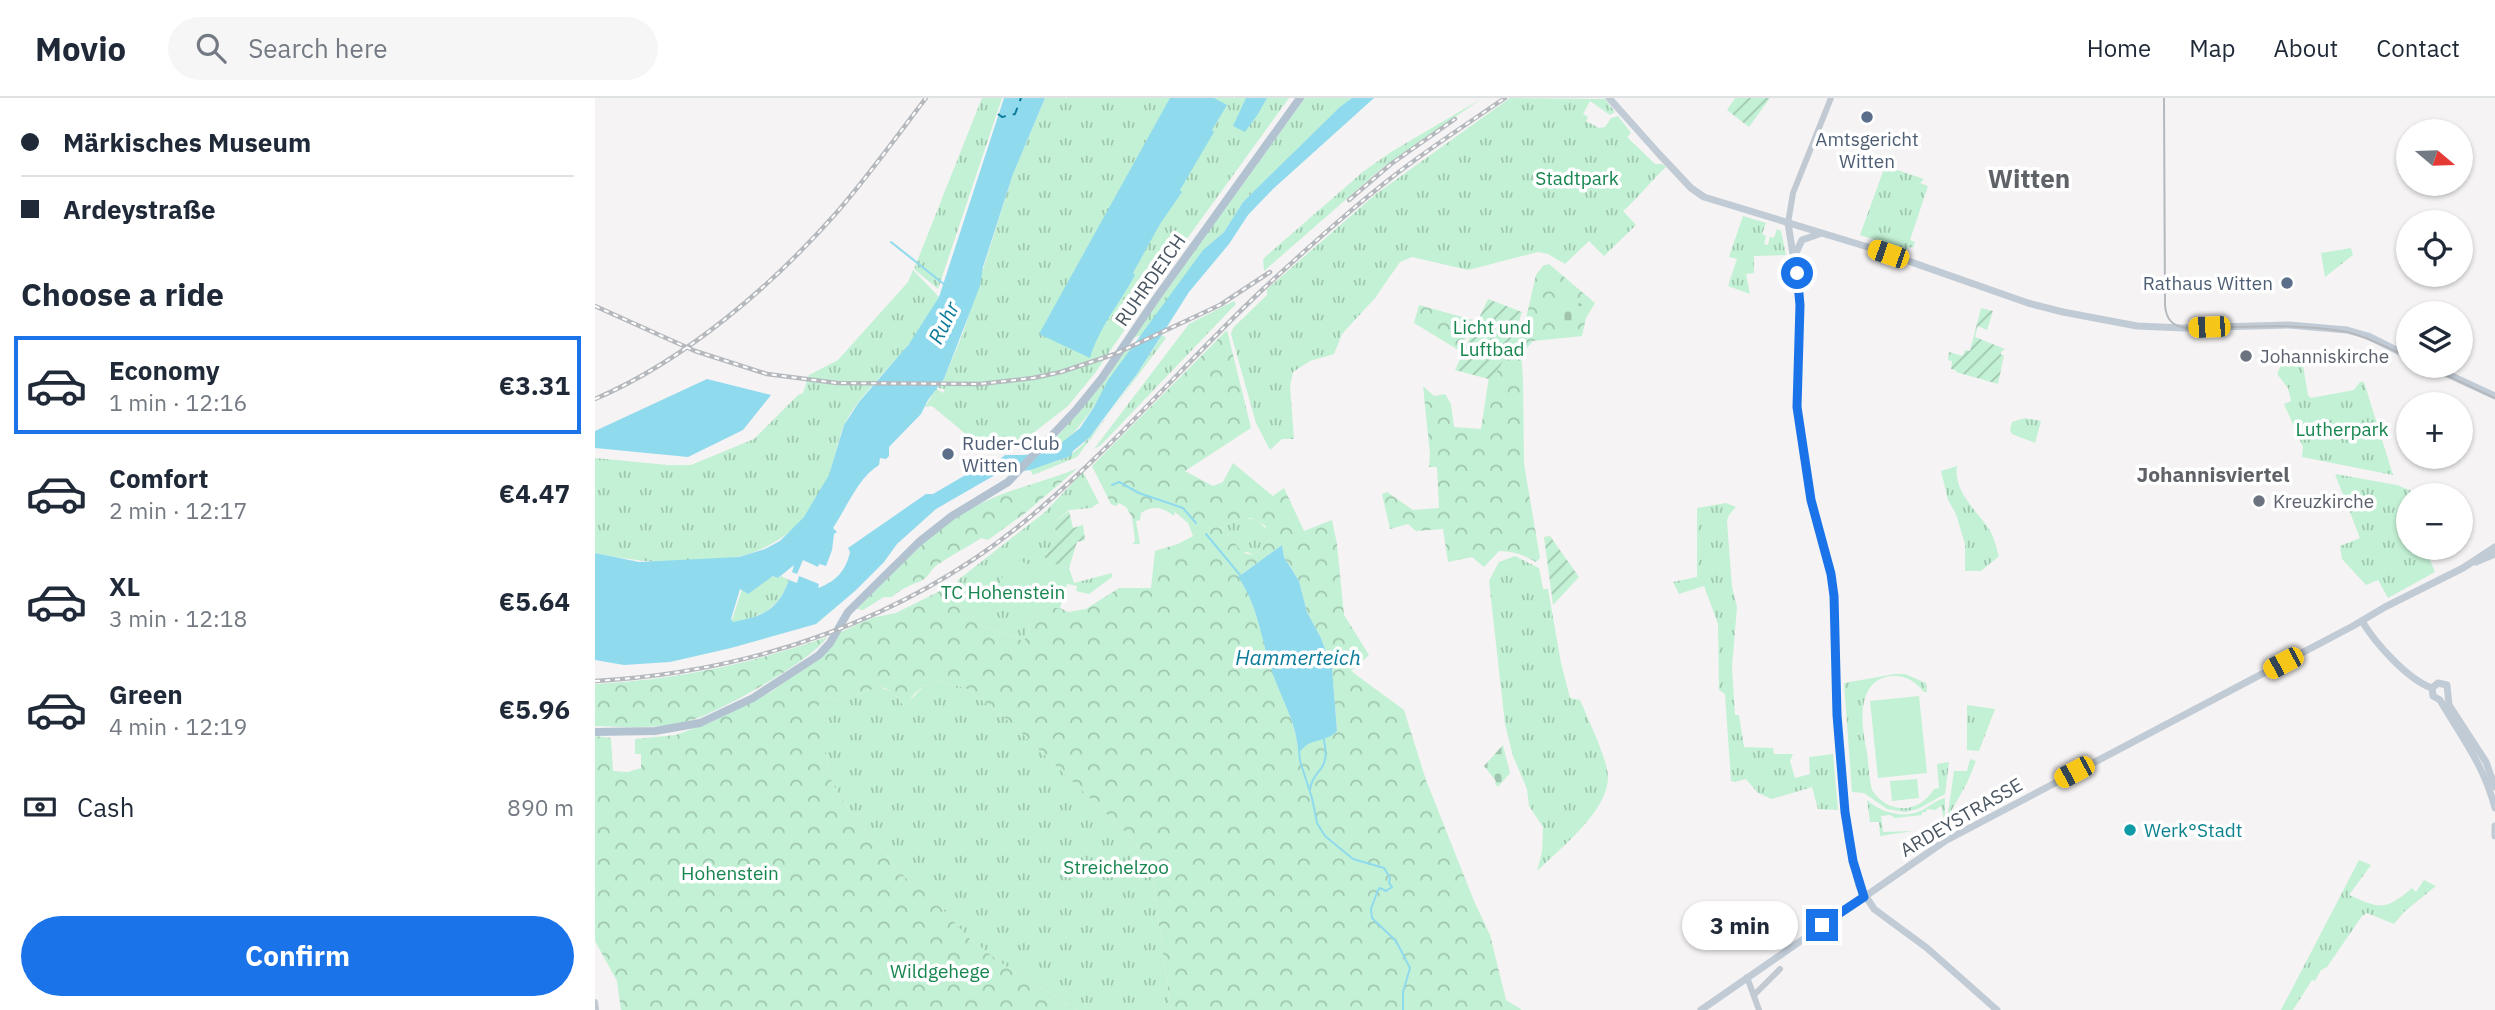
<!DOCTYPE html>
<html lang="en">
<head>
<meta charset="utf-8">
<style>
	body { margin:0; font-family:"IBM Plex Sans",sans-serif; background:#f6f6f7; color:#1f2937; height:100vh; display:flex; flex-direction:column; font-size:26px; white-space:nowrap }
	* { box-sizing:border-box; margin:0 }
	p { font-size:23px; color:#747a83 }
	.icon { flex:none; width:38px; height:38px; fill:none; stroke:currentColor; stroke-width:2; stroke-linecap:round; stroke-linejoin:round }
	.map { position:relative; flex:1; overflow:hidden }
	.panel { display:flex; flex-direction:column; background:#fff; width:595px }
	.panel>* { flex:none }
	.hud { display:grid; align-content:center; height:154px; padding:0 21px; background:#fff }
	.needle { width:46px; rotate:109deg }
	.buttons { position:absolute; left:1801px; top:21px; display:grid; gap:14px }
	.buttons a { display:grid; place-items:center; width:77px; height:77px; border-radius:50%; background:#fff; box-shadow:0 2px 5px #0004; font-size:35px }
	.end { position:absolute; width:32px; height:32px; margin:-16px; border:9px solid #1a73e8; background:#fff; box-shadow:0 0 0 4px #fff }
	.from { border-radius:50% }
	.bubble { position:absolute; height:49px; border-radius:24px; background:#fff; box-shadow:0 2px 5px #0004; font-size:23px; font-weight:800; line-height:49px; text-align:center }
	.car { position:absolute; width:21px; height:42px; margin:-21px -10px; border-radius:9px; box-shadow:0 0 5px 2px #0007; background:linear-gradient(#f5c518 24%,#345 0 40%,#f5c518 0 76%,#345 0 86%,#f5c518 0) }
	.hud b { display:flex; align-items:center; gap:24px; height:66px; font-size:26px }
	.hud b+b { border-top:2px solid #e0e1e3 }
	.hud i { width:18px; height:18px; background:#1f2937 }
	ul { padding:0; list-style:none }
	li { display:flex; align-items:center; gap:21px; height:98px; margin:0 14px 10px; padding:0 7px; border:4px solid transparent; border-radius:0px }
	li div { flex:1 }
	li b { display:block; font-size:26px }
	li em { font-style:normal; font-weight:800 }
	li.current { border-color:#1a73e8 }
	li>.icon { width:63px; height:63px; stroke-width:1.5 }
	h2 { padding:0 21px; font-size:32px; line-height:84px }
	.pay { display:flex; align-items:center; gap:18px; height:77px; padding:0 21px; font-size:26px }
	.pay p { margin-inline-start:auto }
	.action { display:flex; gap:14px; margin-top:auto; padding:14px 21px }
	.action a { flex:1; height:80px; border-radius:42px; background:#1a73e8; color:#fff; font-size:28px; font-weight:800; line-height:80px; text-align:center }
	header { display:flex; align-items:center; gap:42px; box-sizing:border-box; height:98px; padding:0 35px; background:#fff; border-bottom:2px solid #e0e1e3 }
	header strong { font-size:33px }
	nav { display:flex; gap:38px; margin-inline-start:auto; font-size:24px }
	.search { width:490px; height:63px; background:#f6f6f7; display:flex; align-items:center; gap:18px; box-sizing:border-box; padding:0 24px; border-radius:38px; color:#747a83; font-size:26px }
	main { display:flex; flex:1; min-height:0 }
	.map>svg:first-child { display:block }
</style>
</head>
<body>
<header>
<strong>Movio</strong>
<div class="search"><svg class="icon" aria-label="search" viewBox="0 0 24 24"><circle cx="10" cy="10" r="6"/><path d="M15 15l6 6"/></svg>Search here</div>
<nav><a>Home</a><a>Map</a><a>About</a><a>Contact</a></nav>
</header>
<main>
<section class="panel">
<div class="hud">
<b><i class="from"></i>Märkisches Museum</b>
<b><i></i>Ardeystraße</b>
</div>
<h2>Choose a ride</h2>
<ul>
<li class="current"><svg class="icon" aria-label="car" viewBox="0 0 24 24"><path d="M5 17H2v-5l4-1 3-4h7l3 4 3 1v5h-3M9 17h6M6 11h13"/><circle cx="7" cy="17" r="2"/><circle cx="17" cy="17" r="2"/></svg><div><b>Economy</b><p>1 min · 12:16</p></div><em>€3.31</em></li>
<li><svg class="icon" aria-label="car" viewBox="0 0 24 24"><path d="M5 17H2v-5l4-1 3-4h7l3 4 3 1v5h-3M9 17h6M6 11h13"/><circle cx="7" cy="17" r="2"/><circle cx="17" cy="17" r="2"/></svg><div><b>Comfort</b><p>2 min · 12:17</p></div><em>€4.47</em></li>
<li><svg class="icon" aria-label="car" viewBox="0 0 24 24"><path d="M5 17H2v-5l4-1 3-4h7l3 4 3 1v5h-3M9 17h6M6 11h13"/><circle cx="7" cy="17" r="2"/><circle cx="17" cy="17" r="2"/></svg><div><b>XL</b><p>3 min · 12:18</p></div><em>€5.64</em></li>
<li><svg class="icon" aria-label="car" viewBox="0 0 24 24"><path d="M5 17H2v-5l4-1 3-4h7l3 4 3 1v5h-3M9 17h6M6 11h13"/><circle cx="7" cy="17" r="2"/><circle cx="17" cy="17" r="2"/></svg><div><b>Green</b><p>4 min · 12:19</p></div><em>€5.96</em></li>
</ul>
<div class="pay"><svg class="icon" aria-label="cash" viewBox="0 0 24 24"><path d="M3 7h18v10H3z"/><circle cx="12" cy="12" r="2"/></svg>Cash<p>890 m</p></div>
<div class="action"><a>Confirm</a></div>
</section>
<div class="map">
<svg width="1900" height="912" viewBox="0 0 1900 912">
	<defs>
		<pattern id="grass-tufts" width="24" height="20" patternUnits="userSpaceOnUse" patternTransform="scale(1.75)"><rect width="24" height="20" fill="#c3f1d5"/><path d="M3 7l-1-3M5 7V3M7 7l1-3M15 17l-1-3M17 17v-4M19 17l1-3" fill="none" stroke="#a0c6b0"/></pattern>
		<pattern id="forest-crowns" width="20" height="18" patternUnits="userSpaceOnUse" patternTransform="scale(1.75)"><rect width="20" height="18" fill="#c3f1d5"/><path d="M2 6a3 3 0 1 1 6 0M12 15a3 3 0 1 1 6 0" fill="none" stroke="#a0c6b0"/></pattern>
		<pattern id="cemetery-stones" width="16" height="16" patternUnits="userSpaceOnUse" patternTransform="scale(1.75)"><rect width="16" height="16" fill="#c3f1d5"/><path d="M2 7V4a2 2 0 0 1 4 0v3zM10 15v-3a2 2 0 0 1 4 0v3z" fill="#a0c6b0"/></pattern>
		<pattern id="garden-furrows" width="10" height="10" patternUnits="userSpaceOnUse" patternTransform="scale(1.75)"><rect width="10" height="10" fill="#c3f1d5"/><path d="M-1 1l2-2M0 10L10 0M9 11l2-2" fill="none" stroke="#a0c6b0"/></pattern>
	</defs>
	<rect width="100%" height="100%" fill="#f5f3f3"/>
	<g fill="url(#grass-tufts)">
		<polygon points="387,0 407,0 343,191 319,171"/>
		<polygon points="450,0 694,0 586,149 500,275 473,308 437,336 423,345 413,348 378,342 337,308 330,309 341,291 348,295 350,291 343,290 349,281 368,235 418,76"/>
		<polygon points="710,0 757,0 648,104 629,134 608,152 548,237 537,240"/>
		<path d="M915 0 1010 1 1020 14 1015 17 995 3 988 16 993 19 991 23 1004 30 1010 29 1016 20 1023 18 1036 35 1032 39 1060 66H1067L1071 69C1055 84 1044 99 1028 113L1041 127 1009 158 994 143 970 166 953 156 943 154 873 172 817 159 805 164 780 200 747 236 739 256 715 263 698 274 695 288 699 341H687L675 352 661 325 636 236 638 230 672 197V191L781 96Z"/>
		<polygon points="886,1 787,70 669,173 668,162 670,159 769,73 796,54"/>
		<polygon points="1290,68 1329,81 1325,85 1333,88 1315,142 1320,144 1318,150 1313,149 1312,152 1265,137"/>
		<polygon points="1148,118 1171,125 1167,136 1171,138 1169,146 1173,147 1175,139 1179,140 1182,131 1186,133 1191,157 1159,158 1159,175 1151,176 1155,196 1133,188 1142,161 1134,159"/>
		<polygon points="1756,150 1758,157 1730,179 1726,155"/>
		<path d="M318 172 344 199C335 216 325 233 312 248 292 274 264 297 249 327 242 343 240 362 234 378 228 391 219 408 209 419 162 477 66 469 0 455V360L73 367H96L159 341 203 297 208 295 214 277 243 262 313 184Z"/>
		<polygon points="639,203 641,206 506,347 499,351 594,226"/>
		<path d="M567 237 571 240 482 359 438 377 435 372 438 370C449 366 464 364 474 358 505 337 546 270 567 237Z"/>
		<path d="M539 249C518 275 482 349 449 354L513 279 529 253Z"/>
		<polygon points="1693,252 1707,262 1713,297 1716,300 1759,292 1765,284 1769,284 1798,377 1707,359 1708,349 1689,306 1696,303 1693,290 1682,276"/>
		<polygon points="1430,320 1446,323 1440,345 1417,336 1415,332 1417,324"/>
		<path d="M1362 368C1358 393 1381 412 1394 431 1399 438 1401 449 1404 458L1386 473H1370V446L1361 416 1353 402 1346 373Z"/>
		<polygon points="488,374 504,405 496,410 474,412 457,426 465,440 460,466 474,470 479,485 517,475 517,479 494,496 481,493 482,488 472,486 465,510 441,510 429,543 387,528 359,501 363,482 450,414"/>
		<polygon points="1740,376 1802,387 1819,394 1817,397 1813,397 1813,450 1830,450 1840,474 1793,500 1783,482 1771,487 1747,461 1745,448 1765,440"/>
		<polygon points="1131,405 1141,409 1134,417 1132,423 1137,489 1142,509 1137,569 1140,617 1144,617 1149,649 1178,650 1179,656 1198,656 1195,663 1200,680 1215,676 1214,659 1238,656 1243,712 1223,711 1217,689 1177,701 1163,695 1151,681 1140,684 1136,683 1130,596 1124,592 1123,526 1109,488 1084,496 1078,484 1102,479 1102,410"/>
		<path d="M648 420C665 420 669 429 678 440L658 457 653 454 648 455 626 429Z"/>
		<path d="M920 458 944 470 948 491H953L966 565 975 600 985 602C992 619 1013 662 1013 679 1013 713 965 751 942 773L947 754 948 729 934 708 932 691 918 658 910 626 894 483 904 464Z"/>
		<path d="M181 477 184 480 186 478 194 482C183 511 168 518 138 525L137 522 147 491 149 493Z"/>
		<path d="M1300 576H1310L1331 585 1332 594H1329C1321 584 1311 577 1297 578 1261 581 1266 626 1271 649 1274 663 1273 677 1277 692 1293 716 1323 717 1339 691L1344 690 1342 666 1354 664 1350 696 1323 711 1310 714 1292 711 1269 695 1257 694 1249 585Z"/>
		<polygon points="343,583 371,590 415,624 539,742 558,783 576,912 482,912 409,867 375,841 332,795 309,779 256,715 237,685 231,656 231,625 222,611 224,603 233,599 241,603 284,589 298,594 309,608 329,588"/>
		<polygon points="1372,607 1400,611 1384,653 1372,652"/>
		<polygon points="1375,661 1381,663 1372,685 1355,715 1360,729 1353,715 1359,673 1372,673"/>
		<path d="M1350 700V720L1355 731 1337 740 1351 730 1346 708 1340 712 1332 711 1331 714H1327V717L1300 720 1295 717 1286 718 1288 734 1318 733 1285 738 1284 724H1275L1272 702C1285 714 1308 721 1325 713 1334 709 1341 702 1350 700Z"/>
		<path d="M1764 762 1776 767 1754 797C1786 811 1790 813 1817 790L1821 794 1829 782 1841 788 1809 814 1799 826 1772 815 1767 818 1732 869 1726 872 1720 883 1717 882 1698 912H1686Z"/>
	</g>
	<g fill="url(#forest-crowns)" fill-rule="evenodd">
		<path d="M954 166 1000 205 991 220 987 238 938 243 926 256 928 281 929 366 945 460 941 464C929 457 918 453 904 453L889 469 877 459 853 464 848 431 821 433 813 426 795 431 787 396 792 394 818 412 844 410 842 369H834L835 356 828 288 839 298 850 296 856 306 859 329 886 331 894 279 920 236 927 238 941 177 948 168Z"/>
		<polygon points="824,207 878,222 865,253 819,225"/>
		<path d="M632 232 656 330 590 373 618 388 628 384 638 365 678 398 689 390 709 433 737 422 742 446 749 517 774 557 756 573 809 612 831 682 879 803 895 837 911 902 927 912H576L558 783 539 742 415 624 371 590 343 583 329 588 319 596 310 609C302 599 297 590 284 589L241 603 233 599 226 602 222 611 231 625V656L237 685 256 715 309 779 332 795 375 841 409 867 482 912H26L22 883 0 843V638L16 640 18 673 33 674 46 670V656H40V641L81 637 116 624 176 594 229 555 244 535 276 520 301 515 349 491 387 528 429 543 441 510H465L473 514 491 511 524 490H556L560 453 583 446 598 438 593 425 580 414 579 418C568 409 558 407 546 415L545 422 541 423 545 446H537L540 443 537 419 531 409 524 405 521 408 516 406 497 368ZM648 420H656L671 428 669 433 678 440 658 457 648 455 626 429ZM687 447 689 459 704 483 712 514 726 540 737 570 742 633 710 647 705 653 703 652C701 626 688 604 680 580 668 547 663 509 644 478Z"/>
		<path d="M483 370 429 416 393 442 386 440C372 450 356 457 342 467 336 471 333 480 326 483 316 487 305 491 297 499H289L268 512 262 511C301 472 340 426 391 403 421 389 453 383 483 370Z"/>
		<path d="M232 539C219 562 119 617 91 624 62 631 30 629 0 628V586C85 581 151 567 232 539Z"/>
	</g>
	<g fill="url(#cemetery-stones)">
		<polygon points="966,200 987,206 981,228 960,222"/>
		<polygon points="908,647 915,675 903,689 900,685 901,683 889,668"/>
	</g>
	<g fill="url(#garden-furrows)">
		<polygon points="1140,0 1175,0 1154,29 1132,12"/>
		<polygon points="893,201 927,214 916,249 897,282 860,272"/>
		<polygon points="1386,210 1398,213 1392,232 1383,228 1380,239 1410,251 1406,254 1406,257 1409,257 1403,286 1361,274 1361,272 1356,271 1357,263 1353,262 1354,254 1368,258 1370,252 1375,253"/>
		<polygon points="474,413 478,430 488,427 490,442 482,444 474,470 460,466 449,459 465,440 457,426"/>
		<polygon points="955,438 984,479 958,507 949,439"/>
	</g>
	<g fill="#c3f1d5">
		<polygon points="416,459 442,470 432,496 405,485"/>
		<polygon points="444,474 470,485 460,510 434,499"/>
		<polygon points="1324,598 1332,675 1283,680 1275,603"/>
		<polygon points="1322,681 1324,700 1297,703 1295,683"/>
	</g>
	<g fill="#90daee">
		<path d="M409 0H450L418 76 388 169 385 188 349 281 333 302 326 316 294 349V358L291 361 285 360 284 367C263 380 252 409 238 430L242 434 239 436 237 452 231 468 224 466 223 469 208 462 202 476 197 474 199 467 183 480 178 478 153 496 145 491 136 521 138 524C169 518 183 512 194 482L202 485 204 478 224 486 223 490C242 483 251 472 255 454L253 450 331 396H338L379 372 376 366 379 365 382 370 400 365 410 357H430L456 353 485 330 499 309 513 282 608 152 629 134 648 104 745 9 757 0H779L678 91 653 117 634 146 594 194 542 276 495 339 478 353 476 358 435 372 400 377 341 411 302 446 289 464 260 493 221 526 136 550 75 564 29 567 0 562V455L44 464 144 459 170 451 185 443 209 419 234 377 249 327 264 304 314 246 344 199Z"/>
		<path d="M575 0H619L632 7 617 32 619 34 585 92 587 94 565 126 538 175 540 177C525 205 504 229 495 260L444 236Z"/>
		<polygon points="651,0 672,0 663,16 650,34 638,28"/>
		<polygon points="112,281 176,297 148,332 93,359 0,350 0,333"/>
		<path d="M687 447 689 459 704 483 712 514 726 540 737 570 742 633C731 645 714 640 706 653L703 652C701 622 684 597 676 570 666 540 662 505 643 479Z"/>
	</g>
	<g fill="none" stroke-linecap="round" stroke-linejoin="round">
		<g stroke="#90daee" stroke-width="2">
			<polyline points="296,144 350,187"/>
			<polyline points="517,387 524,384 544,395 588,410 601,425"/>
			<polyline points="611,436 645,477"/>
			<polyline points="704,652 705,663 717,700 722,725 730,738 758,761 789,770 795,780 794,785 797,789 791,793 785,790 783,792 776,811 777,820 801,843 815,870 808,894 808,912"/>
			<path d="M715 691C718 670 736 675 729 642"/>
		</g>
		<polyline stroke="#0c7c9b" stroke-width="2" stroke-dasharray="9 7" stroke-linecap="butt" points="403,16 407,19 420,16 426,0"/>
		<g stroke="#c1cad2" stroke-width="6">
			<polyline points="1193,125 1198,95 1236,0"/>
			<polyline points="1152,879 1164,912"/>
			<polyline points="1159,897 1185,871"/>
			<polyline points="0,904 1,912"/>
		</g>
		<g stroke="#c1cbd6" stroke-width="7">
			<polyline points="1014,0 1064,56 1096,90 1109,99 1276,150 1433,205 1468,214 1542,228 1588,230 1694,227 1752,232 1773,238 1813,258"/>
			<polyline points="1193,125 1205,201 1202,309 1216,402 1236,476 1239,498 1242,617 1250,714 1253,741 1264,788 1279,811 1332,850 1402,912"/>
			<polyline points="1199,159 1207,142 1224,136"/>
			<polyline points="1835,268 1900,298"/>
			<polyline points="1881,464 1900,456"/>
			<path d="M1767 523C1780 545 1813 582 1837 590L1843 585 1852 587 1854 607 1891 664 1900 689"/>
			<path d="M1837 590 1838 598 1845 602C1867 640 1889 667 1900 710"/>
			<polyline points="1900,728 1900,738"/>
			<polyline points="1106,912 1350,743 1758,528 1790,509 1868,470 1900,449"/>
		</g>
		<polyline stroke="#b3c2d1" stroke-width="8" points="0,634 60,633 105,625 158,600 224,557 235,545 253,514 324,444 357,418 413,384 481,312 507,280 562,199 705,0"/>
		<g stroke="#b5b8bd" stroke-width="2">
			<path d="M1569 0 1570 207C1571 222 1578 229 1592 230 1645 230 1700 224 1752 234 1773 239 1793 250 1813 259"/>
			<polyline points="1832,268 1900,300"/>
		</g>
		<defs>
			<g id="rail">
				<polyline points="754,102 796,66 860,21"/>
				<polyline points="0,208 100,253 172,276 242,285 385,286 438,280 466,274 520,256 625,207 675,174"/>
				<path d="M0 301C91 262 178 187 243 113 274 77 302 38 331 0"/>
				<path d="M0 583C158 574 313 521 435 419 518 350 588 267 666 193 708 154 751 115 796 80 833 51 872 26 910 0"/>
			</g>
		</defs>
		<use href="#rail" stroke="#b5b8bd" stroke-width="4.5"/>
		<use href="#rail" stroke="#fff" stroke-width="2" stroke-dasharray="5" stroke-linecap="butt"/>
	</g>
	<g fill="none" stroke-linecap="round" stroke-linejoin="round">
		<polyline stroke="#1a73e8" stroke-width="9" points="1202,175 1205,207 1202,309 1216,402 1236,476 1239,498 1242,617 1250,714 1258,763 1269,799 1227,827"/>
	</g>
	<g fill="#5c6f8a" stroke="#fff" stroke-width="2.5">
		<circle cx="1272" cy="19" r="7"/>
		<circle cx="1692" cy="185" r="7"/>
		<circle cx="353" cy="356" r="7"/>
	</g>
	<g fill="#6b7280" stroke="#fff" stroke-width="2.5">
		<circle cx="1651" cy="258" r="7"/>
		<circle cx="1664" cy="403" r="7"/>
	</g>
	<circle fill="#0f9aa8" stroke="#fff" stroke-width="2.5" cx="1535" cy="732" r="7"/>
	<g text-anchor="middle" stroke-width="7" stroke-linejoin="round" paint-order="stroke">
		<g font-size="19" fill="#4e5e75" stroke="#fff">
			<text x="1272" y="48">Amtsgericht<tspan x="1272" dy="22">Witten</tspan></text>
			<text x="1678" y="192" text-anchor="end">Rathaus Witten</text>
			<text x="367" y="352" text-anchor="start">Ruder-Club<tspan x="367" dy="22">Witten</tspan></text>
		</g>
		<g font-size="19" fill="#17864f" stroke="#fff">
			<text x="982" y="87">Stadtpark</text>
			<text x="897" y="236">Licht und<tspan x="897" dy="22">Luftbad</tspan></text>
			<text x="1747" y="338">Lutherpark</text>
			<text x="408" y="501">TC Hohenstein</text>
			<text x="521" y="776">Streichelzoo</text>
			<text x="135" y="782">Hohenstein</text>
			<text x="345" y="880">Wildgehege</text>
		</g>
		<g font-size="19" fill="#4a5661" stroke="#fff">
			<text transform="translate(555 182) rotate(-55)" y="7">RUHRDEICH</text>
			<text transform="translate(1366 719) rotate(-30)" y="7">ARDEYSTRASSE</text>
		</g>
		<g font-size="19" fill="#5b616d" stroke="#fff" text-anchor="start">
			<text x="1665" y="265">Johanniskirche</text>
			<text x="1678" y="410">Kreuzkirche</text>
		</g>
		<g font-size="19" fill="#0d838f" stroke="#fff" text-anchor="start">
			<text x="1549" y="739">Werk°Stadt</text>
		</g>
		<g font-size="21" font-style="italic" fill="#0c7c9b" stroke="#fff">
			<text transform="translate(349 225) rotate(-64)" y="7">Ruhr</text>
			<text x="703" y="567">Hammerteich</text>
		</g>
		<g font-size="21" font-weight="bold" fill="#5f6368" stroke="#fff">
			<text x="1618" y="384">Johannisviertel</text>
		</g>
		<g font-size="26" font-weight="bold" fill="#5f6368" stroke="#fff">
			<text x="1434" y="90">Witten</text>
		</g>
	</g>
</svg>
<div class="buttons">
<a><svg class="needle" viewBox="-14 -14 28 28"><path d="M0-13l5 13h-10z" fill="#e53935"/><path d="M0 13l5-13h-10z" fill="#747a83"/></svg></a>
<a><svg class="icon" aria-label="locate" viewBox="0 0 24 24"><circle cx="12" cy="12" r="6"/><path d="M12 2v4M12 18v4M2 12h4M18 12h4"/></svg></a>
<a><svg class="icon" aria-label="layers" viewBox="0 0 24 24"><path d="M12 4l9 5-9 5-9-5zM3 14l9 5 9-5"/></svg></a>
<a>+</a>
<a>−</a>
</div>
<i class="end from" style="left:1202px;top:175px"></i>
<i class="end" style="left:1227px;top:827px"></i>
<div class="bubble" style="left:1087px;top:803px;width:116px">3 min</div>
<i class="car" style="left:1293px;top:156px;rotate:289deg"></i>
<i class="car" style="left:1614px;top:229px;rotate:268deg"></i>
<i class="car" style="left:1688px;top:565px;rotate:242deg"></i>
<i class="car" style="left:1479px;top:674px;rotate:242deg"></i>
</div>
</main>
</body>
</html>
